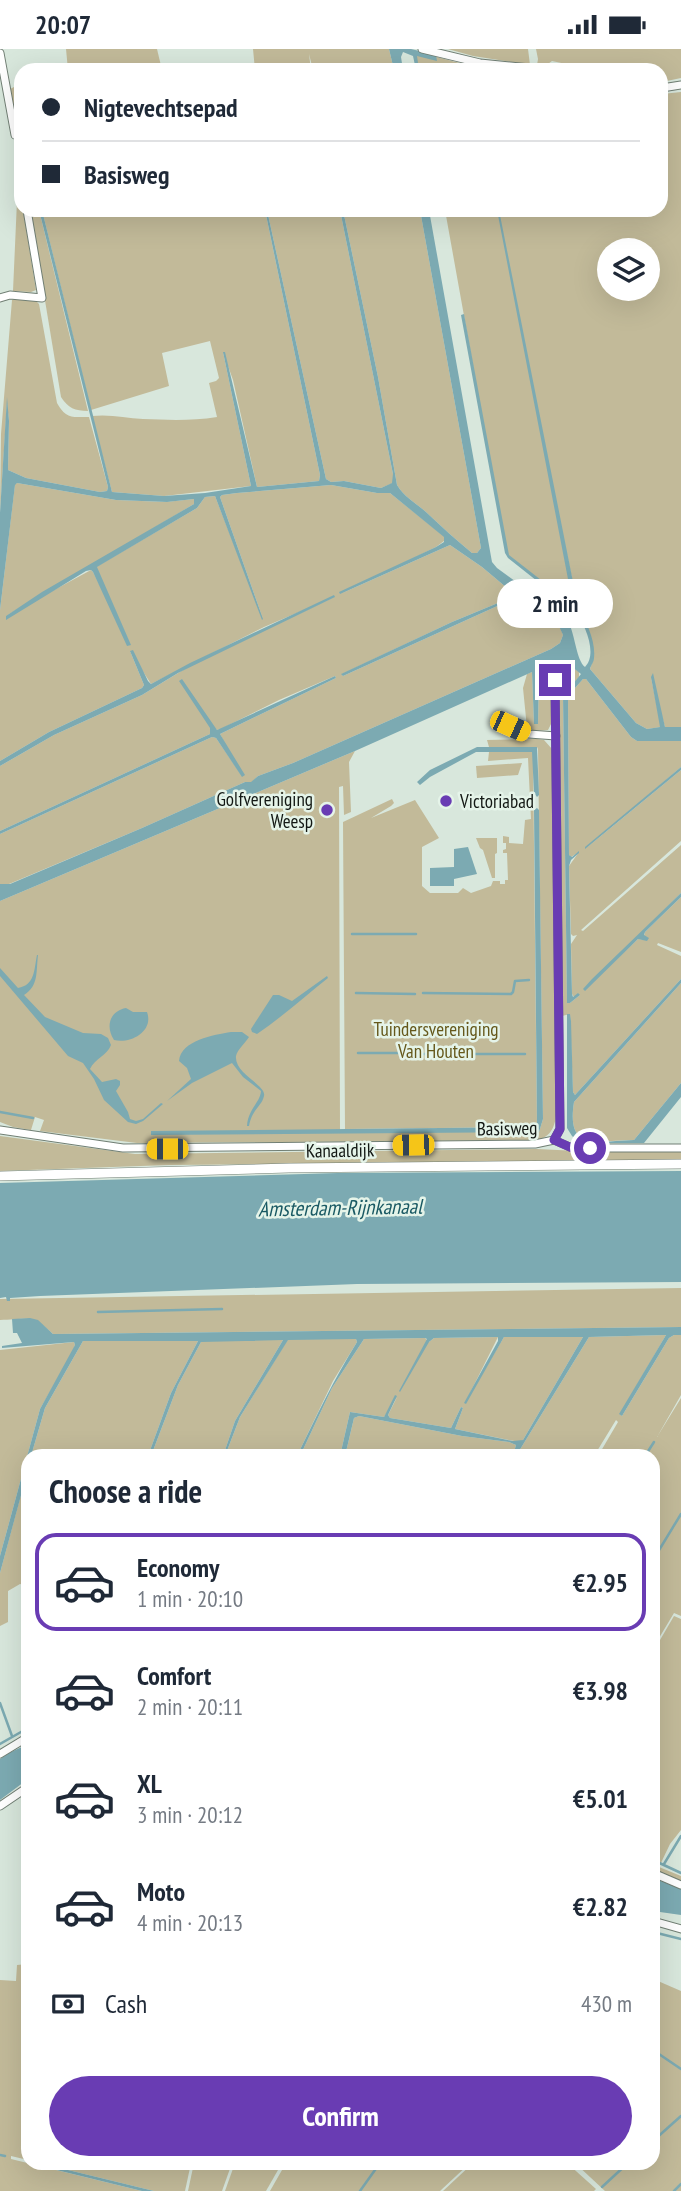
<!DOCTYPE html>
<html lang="en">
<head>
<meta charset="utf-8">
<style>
	body { margin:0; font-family:"PT Sans Narrow",sans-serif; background:#f6f6f7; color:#1f2937; height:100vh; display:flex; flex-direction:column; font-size:26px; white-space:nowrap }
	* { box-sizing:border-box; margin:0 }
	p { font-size:23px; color:#747a83 }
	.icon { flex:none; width:38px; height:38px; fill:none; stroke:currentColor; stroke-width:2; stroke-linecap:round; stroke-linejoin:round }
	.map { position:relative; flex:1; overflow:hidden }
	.drawer { position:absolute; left:21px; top:1400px; width:639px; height:721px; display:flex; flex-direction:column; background:#fff; border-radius:21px; box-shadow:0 7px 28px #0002 }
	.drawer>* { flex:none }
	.banner { position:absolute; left:14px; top:14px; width:654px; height:154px; border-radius:21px; box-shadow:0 7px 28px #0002; display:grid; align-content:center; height:154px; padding:0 28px; background:#fff }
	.buttons { position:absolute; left:597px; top:189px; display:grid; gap:14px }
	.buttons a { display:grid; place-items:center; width:63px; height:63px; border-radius:50%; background:#fff; box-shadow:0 7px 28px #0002; font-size:35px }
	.end { position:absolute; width:32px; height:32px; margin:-16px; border:9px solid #693cb3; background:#fff; box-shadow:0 0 0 4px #fff }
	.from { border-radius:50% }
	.bubble { position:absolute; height:49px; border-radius:24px; background:#fff; box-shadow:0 7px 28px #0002; font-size:23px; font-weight:700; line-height:49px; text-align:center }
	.car { position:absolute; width:21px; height:42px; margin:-21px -10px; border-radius:9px; box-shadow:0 0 5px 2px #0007; background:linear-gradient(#f5c518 24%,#345 0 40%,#f5c518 0 76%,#345 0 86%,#f5c518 0) }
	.banner b { display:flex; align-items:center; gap:24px; height:66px; font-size:26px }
	.banner b+b { border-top:2px solid #e0e1e3 }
	.banner i { width:18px; height:18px; background:#1f2937 }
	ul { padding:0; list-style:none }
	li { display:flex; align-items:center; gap:21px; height:98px; margin:0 14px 10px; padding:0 14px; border:4px solid transparent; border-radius:21px }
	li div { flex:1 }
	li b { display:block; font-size:26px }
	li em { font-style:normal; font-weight:700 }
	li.on { border-color:#693cb3 }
	li>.icon { width:63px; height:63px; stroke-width:1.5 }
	h2 { padding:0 28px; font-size:32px; line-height:84px }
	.pay { display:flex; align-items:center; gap:18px; height:77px; padding:0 28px; font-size:26px }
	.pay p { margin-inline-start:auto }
	.button { display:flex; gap:14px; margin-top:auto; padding:14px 28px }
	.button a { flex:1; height:80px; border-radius:42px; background:#693cb3; color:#fff; font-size:28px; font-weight:700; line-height:80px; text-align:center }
	.status { display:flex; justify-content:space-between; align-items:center; height:49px; padding:0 35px; background:#fff; direction:ltr }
	.status svg { height:19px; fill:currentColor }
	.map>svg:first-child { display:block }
</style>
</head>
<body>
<div class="status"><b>20:07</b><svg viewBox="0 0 49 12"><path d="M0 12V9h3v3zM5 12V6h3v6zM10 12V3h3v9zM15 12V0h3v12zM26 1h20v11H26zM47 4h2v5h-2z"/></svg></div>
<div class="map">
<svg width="681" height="2142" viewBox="0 0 681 2142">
	<rect width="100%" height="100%" fill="#d8e7dc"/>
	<g fill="#c2ba99" fill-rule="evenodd">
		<polygon points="66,0 157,0 162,21 68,21"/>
		<polygon points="253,0 389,0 394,21 313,21 309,5 311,21 255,21"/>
		<polygon points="448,0 528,0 530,16 473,7"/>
		<polygon points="536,0 681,0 681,29 662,33 662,21 574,21 571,20 566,15 552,12 545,17 537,16 538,10"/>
		<polygon points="414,2 471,17 503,21 418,21"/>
		<polygon points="14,38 21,38 21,104 10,40"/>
		<path d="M681 43V678H665L651 628 661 678 647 680 636 674 590 620 594 608 586 573 578 558 540 378 574 557 507 506 445 161H662V45ZM609 201H648V240H609Z"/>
		<polygon points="18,129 21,161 23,161 36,241 31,243 13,242"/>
		<path d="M30 161H39L88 362C75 362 68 359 61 348Z"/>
		<path d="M42 161H265L320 426 319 432 257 438 233 331 223 303 251 437 164 447 112 443 92 367C110 365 126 369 143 370 168 371 192 372 217 368L209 334 216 332 219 329 210 292 162 304 169 337 91 361Z"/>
		<polygon points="267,161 340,161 393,425 393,434 381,439 344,432 331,433 326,430"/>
		<path d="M343 161H420L481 499 477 504H472C456 491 441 477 426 463 415 453 405 449 397 436L378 328Z"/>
		<path d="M14 250 35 251 39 255 57 354C66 370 72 368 89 368L108 438 107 442 100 443 26 429 8 421 9 372 7 354 0 464 1 385 12 251Z"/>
		<polygon points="17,434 116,451 166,453 194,450 194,455 6,567 91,521 93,523 130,595 96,518 197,459 205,448 215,447 263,570 220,448 222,446 237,444 331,436 377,444 390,444 445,488 444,492 436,498 340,545 450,496 482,518 513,544 510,549 452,573 342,625 343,627 517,548 559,575 563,586 560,594 551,600 293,714 258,727 251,734 245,733 142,779 9,835 0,835 0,785 212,688 216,689 242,727 220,685 336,629 335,627 279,651 221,680 217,681 214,678 210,679 210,685 0,782 0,717 54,686 142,646 188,618 334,548 264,578 151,635 130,602 144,636 142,639 49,683 0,712 0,561 15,435"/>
		<polygon points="559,611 567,614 579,623 579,628 563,647 567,954 570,954 580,946 574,948 572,945 571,895 577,886 573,887 571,885 569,817 579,803 571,808 569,806 568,647 583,630 586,630 631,688 637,692 681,692 681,718 585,800 681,721 681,792 581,881 583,882 681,796 681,844 584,941 638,890 647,891 648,889 644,887 645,883 681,848 681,903 658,894 657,896 681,907 681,930 575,1046 573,1043 570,965 562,967 558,629 555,627 551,629 551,675 548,681 536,682 527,679 523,639 527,625 532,623 534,675 538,675 539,619"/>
		<path d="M537 690 544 691 552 700 557 1060C555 1075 554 1085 539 1091L137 1094 40 1082 44 1071 35 1068 31 1081 13 1078 0 1073V852L355 702 349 713 351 763 344 766 343 737 339 738 340 1081 539 1083 543 1070 538 700 537 698H489L487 691Z"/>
		<polygon points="489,703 533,703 537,1078 345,1080 343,773 392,750 394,754 391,757 371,769 415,751 439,789 422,798 422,837 430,844 458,844 463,839 471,844 491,837 493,832 500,832 500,835 505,835 505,831 508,831 507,804 503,804 503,801 506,800 506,794 503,794 503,787 509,788 509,794 523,795 525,771 531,770 528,709 488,712"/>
		<polygon points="522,714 518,726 477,729 476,717"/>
		<polygon points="476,789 497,789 497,804 495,805 495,829 492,829 483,801 480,799"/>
		<path d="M681 934V1034L634 1091C597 1091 566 1104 574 1053Z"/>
		<polygon points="0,1087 135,1105 537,1100 578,1102 681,1101 681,1111 169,1116 0,1122"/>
		<path d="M681 1239V1278L53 1285C32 1265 28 1270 0 1271V1250Z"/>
		<polygon points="666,1286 620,1365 622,1367 669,1289 674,1286 681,1286 681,1346 657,1388 681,1349 681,1567 674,1564 653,1599 653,1407 598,1407 618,1373 616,1371 594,1407 516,1407 589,1288"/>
		<polygon points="498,1288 465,1354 504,1288 583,1288 523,1391 519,1393 455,1380 463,1359 461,1358 451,1379 390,1369 388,1366 397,1348 384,1368 350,1363 340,1407 300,1407 332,1339 364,1290 425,1289 429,1293 434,1289"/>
		<polygon points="288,1290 356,1290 357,1293 333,1332 297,1407 225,1407 240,1368"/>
		<polygon points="197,1291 198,1292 171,1344 148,1407 31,1407 45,1359 83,1292"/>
		<polygon points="204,1291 283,1291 235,1372 223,1407 151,1407 178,1336 201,1293"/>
		<polygon points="74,1293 75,1296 72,1304 40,1360 0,1507 0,1301"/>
		<polygon points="359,1367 462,1387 509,1393 516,1396 513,1407 345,1407 354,1369"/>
		<polygon points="23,1438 28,1438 28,1537 20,1535 8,1542 8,1573 0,1577 0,1524"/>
		<polygon points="674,1567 681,1570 681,1781 670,1795 659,1818 681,1827 681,1834 653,1822 653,1603"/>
		<polygon points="28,1915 28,2111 11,2107 11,2110 142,2142 0,2142 0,1931 16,1932 17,1916"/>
		<polygon points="658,1932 681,1942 681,2142 605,2142 575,2114 653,2114 653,1936"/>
		<polygon points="67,2114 191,2114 185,2142 154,2142 68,2121"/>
		<polygon points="194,2114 232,2114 222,2142 188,2142"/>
		<polygon points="235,2114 282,2114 266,2142 225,2142"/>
		<polygon points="286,2114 470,2114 440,2142 270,2142"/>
		<polygon points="473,2114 567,2114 596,2140 594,2142 443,2142"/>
	</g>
	<g fill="#7caab2">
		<polygon points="389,0 411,0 436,6 437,12 417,7 419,21 416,21 413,7 403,3 401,8 403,21 394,21"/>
		<path d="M39 161H42L112 443 164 447 205 444 251 437 223 303H225L257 438 319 432 320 426 265 161H267L326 430 331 433 344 432 381 439 392 434 393 425 340 161H343L378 328 397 436C405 449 415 453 426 463 441 477 456 491 472 504H477L481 499 420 161H429L492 513 497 519 567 570C575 583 576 611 585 618 598 605 585 575 575 562L508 509 505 504 461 266 464 265 509 506 573 556 497 161H499L578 558C586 572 596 592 594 609 594 613 591 616 590 620L636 674 647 680 660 678 651 628 653 624 665 678H681V692H637L631 688 586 630H583L568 647 569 806 572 808 579 802V804L571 811 569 817 572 945 573 948 578 944 580 946 570 954H567L563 647 581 625 567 614 559 611 539 619 538 675H534L532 623 355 702 0 852V835H10L142 779 245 733H251L258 727 293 714 551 600 560 594 563 586 558 575 517 548 343 627 341 625 452 573 510 549 513 544 482 518 450 496 340 545 339 543 436 498 444 493V488L390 444H377L331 436 237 444 222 446 220 448 263 570 262 571 215 447 205 448 197 459 97 518 131 596 127 597 93 523 91 521 86 522 6 571V567L42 543 194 455V450L167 453 116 451 17 434 15 436 0 561V464L7 348 9 372 8 421 26 429 100 443 107 442 108 438Z"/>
		<polygon points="334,546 335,548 178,624 142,646 54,686 0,717 0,712 49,683 142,639 144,636 130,602 133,601 148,632 151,635 190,614"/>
		<polygon points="335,627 336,629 220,685 245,726 242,728 216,689 212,688 0,785 0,782 210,685 210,679 179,632 182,630 217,681"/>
		<polygon points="477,698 537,698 539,746 537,748 534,744 532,703 476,703 430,728 420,736 417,733 430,721"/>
		<polygon points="681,718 681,721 585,800 585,798"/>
		<polygon points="537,759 539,761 543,1070 539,1083 151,1086 151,1082 537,1078 534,761"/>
		<polygon points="468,798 477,825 454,830 454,837 430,837 430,819 454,818 454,800"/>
		<polygon points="681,844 681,848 645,883 644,886 649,889 647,892 638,890 585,942 583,940 592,930"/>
		<path d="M37 906H38C36 922 39 937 24 946L45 968 83 984 101 985 108 989 111 996C107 1007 95 1009 90 1020L102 1033 116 1030 120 1032V1036L116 1042 128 1063 130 1070 136 1072 143 1070 161 1054 163 1055 143 1072 136 1075 128 1073 104 1051 94 1030 83 1014 68 1007 0 927V919L18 939C35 936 34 921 37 906Z"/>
		<path d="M327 927 328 929C304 948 282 968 257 985L252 983 251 980 273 946H279L292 952Z"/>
		<path d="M681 930V934L574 1053C566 1104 597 1092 634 1091L681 1034V1048L644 1094H580L572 1087 567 1079V965H570L571 972 573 1043 575 1046Z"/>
		<path d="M126 959 133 963H147C154 982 131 995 114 991 105 977 110 962 126 959Z"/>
		<path d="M231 983H242L249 988C246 993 237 1001 236 1007 234 1025 267 1036 264 1047 262 1057 252 1060 249 1077H247C248 1060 260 1054 261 1042L243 1028 232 1014 192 1034 167 1052 191 1030 187 1019 179 1012C181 991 214 986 231 983Z"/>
		<polygon points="681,1122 681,1233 357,1235 40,1247 10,1249 10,1252 7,1252 6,1248 0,1249 0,1134 338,1124"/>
		<path d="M30 1269 38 1271 53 1285 681 1278V1286H674L669 1289 622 1367 619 1365 666 1286 589 1288 516 1407H513L516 1396 509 1393 462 1387 359 1367 354 1369 345 1407H340L350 1363 384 1368 395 1346 397 1347 388 1366 390 1369 451 1379 461 1358 463 1359 455 1380 513 1392 523 1391 583 1288H504L466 1355 464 1354 498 1292V1288L434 1289 429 1293 400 1343 399 1342 427 1290 425 1289 364 1290 332 1339 300 1407H297C316 1368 334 1330 357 1293L356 1290 288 1291 240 1368 225 1407H223L235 1372 283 1291 201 1293 178 1336 151 1407H148L171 1344 198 1292H83L45 1359 31 1407H28L25 1429 28 1438 23 1439 0 1524V1507L40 1360 75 1296 74 1293 2 1299V1297L22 1294 17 1284H13L12 1270Z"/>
		<polygon points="28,1695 28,1730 0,1751 0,1710 9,1704"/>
		<polygon points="653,1829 681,1840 681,1866 653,1862"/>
		<polygon points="28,2114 42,2114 60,2118 67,2114 68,2121 154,2142 142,2142"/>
	</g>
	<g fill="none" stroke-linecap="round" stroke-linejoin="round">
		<g stroke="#7caab2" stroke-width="2.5">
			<polyline points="352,885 416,885"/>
			<polyline points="356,944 415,945"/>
			<polyline points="423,944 511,945 513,943 515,932 529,931"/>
			<polyline points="358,1004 414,1004"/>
			<polyline points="423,1005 525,1005"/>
			<polyline points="0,1063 33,1069"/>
			<polyline points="98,1263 222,1260"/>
			<polyline points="645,1407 654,1393"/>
			<polyline points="653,1511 681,1465"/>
			<polyline points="0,1654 12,1687"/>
			<polyline points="0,1695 28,1679"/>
			<polyline points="653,1811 681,1824"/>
			<polyline points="664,1815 681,1787"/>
			<polyline points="653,1883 681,1890"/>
			<polyline points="653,2001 681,2020"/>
			<polyline points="653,2092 681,2067"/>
			<polyline points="0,2106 5,2107"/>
			<polyline points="602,2138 628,2114"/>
			<polyline points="360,2142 380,2114"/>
			<polyline points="674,2142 681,2135"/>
		</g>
		<defs>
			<g id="minor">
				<polyline points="422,0 480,14 550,21"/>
				<polyline points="0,4 15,86"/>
				<polyline points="662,39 681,36"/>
				<polyline points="0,249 10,246 42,249 27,161"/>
				<polyline points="510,677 529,685 556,687"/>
				<polyline points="0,1081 123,1099 535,1095 554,1091 560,1080 555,631"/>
				<polyline points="554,1091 572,1099 681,1099"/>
				<polyline points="0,1705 28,1688"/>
				<polyline points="0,1757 28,1738"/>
				<polyline points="653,1824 681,1836"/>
				<polyline points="653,1872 681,1880"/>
			</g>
			<polyline id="tertiary" points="0,1127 289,1119 681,1115"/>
		</defs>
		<use href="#minor" stroke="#717f74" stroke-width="9"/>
		<use href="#tertiary" stroke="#717f74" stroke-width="10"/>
		<use href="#minor" stroke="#fff" stroke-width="7"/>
		<use href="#tertiary" stroke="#fff" stroke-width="9"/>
	</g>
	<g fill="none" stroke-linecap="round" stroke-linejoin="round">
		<polyline stroke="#693cb3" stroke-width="9" points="555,631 560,1080 554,1091 572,1099 590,1099"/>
	</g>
	<g fill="#693cb3" stroke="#e5f4e9" stroke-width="2.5">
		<circle cx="446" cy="752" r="7"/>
		<circle cx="327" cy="761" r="7"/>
	</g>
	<g text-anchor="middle" stroke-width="5" stroke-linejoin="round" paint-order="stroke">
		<g font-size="19" fill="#131814" stroke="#e5f4e9" text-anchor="end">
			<text x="313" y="757">Golfvereniging<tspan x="313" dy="22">Weesp</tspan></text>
			<text x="460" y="759" text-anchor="start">Victoriabad</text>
		</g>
		<g font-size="19" fill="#65581b" stroke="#e5f4e9">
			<text x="436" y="987">Tuindersvereniging<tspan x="436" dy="22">Van Houten</tspan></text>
		</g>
		<g font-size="19" fill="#131814" stroke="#e5f4e9">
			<text transform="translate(507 1079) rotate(-1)" y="7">Basisweg</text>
			<text transform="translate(340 1101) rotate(-1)" y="7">Kanaaldijk</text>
		</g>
		<g font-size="21" font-style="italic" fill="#195963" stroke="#e5f4e9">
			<text transform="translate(340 1159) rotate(-1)" y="7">Amsterdam-Rijnkanaal</text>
		</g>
	</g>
</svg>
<div class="buttons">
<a><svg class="icon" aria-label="layers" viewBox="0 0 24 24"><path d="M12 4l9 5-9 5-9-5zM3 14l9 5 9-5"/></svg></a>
</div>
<i class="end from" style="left:590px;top:1099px"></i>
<i class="end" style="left:555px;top:631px"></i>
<div class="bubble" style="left:497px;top:530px;width:116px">2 min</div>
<i class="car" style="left:510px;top:677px;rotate:114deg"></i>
<i class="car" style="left:413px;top:1096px;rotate:269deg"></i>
<i class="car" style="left:167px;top:1100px;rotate:270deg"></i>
<div class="banner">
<b><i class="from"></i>Nigtevechtsepad</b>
<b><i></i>Basisweg</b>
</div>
<section class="drawer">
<h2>Choose a ride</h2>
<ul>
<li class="on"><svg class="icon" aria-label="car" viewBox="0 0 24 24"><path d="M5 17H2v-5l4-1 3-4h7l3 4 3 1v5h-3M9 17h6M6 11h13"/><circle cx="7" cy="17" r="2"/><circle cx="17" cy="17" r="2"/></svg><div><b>Economy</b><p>1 min · 20:10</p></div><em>€2.95</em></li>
<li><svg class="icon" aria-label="car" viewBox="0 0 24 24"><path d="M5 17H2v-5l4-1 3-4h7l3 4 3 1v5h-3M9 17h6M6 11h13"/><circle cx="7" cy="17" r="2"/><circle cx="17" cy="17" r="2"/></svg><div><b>Comfort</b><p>2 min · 20:11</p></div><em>€3.98</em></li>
<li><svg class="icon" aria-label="car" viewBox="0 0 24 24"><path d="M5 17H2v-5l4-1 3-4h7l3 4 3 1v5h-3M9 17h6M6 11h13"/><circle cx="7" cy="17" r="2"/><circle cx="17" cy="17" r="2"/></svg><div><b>XL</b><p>3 min · 20:12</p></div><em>€5.01</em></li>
<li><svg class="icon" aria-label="car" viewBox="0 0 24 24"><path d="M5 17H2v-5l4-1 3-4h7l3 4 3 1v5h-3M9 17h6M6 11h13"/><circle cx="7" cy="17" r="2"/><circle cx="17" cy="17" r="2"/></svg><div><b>Moto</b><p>4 min · 20:13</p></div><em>€2.82</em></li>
</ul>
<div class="pay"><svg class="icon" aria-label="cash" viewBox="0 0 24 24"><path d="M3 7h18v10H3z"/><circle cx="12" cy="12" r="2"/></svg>Cash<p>430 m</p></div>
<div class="button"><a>Confirm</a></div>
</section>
</div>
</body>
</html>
